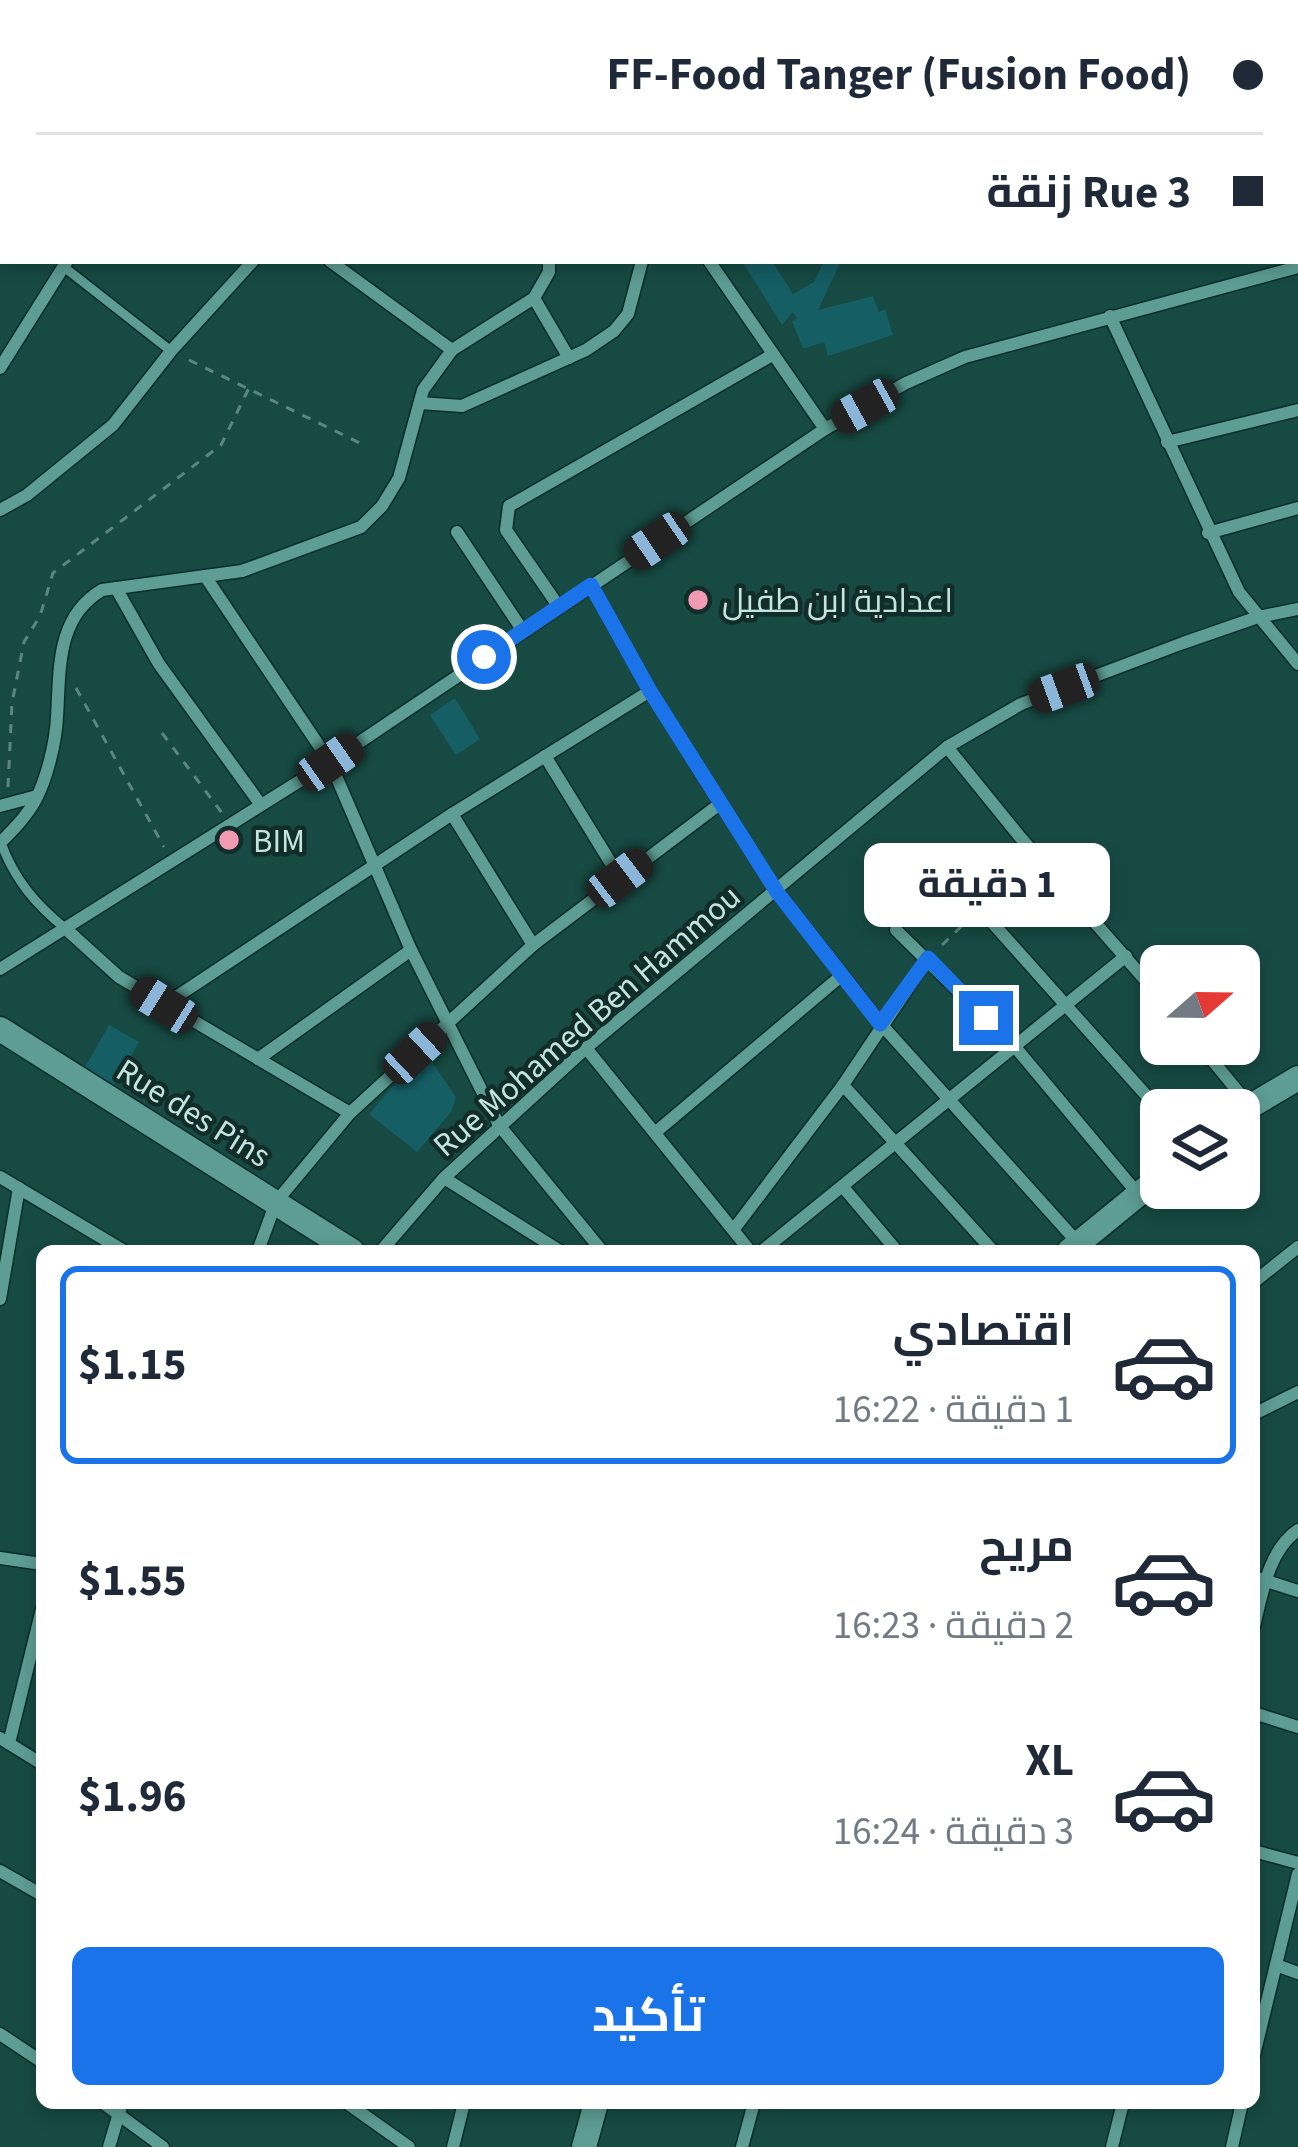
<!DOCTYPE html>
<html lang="ar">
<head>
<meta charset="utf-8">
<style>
	body { margin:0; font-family:"Source Sans 3",Cairo,sans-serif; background:#f6f6f7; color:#1f2937; direction:rtl; height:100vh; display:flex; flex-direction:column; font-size:45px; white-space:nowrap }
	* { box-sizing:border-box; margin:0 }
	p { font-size:39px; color:#747a83 }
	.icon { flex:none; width:66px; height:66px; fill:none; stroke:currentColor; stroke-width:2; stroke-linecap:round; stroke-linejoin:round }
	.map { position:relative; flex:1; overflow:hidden; direction:ltr }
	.details { position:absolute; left:36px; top:1245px; width:1224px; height:864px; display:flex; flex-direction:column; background:#fff; border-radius:18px; box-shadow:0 6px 18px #0003; direction:rtl }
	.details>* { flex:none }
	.top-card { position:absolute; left:0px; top:0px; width:1299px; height:264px; box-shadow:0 6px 18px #0003; direction:rtl; display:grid; align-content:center; height:264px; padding:0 36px; background:#fff }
	.needle { width:78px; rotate:70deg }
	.fabs { position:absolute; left:1140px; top:945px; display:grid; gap:24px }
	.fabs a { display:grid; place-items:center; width:120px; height:120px; border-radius:18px; background:#fff; box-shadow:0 6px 18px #0003; font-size:60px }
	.end { position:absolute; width:54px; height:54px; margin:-27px; border:15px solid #1a73e8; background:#fff; box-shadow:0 0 0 6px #fff }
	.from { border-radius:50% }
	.bubble { position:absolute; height:84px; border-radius:18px; background:#fff; box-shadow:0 6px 18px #0003; font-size:39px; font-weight:700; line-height:84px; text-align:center; direction:rtl }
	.car { position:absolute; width:36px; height:72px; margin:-36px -18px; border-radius:15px; box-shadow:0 0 9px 3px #0007; background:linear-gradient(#222 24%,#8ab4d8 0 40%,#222 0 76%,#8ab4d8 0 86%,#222 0) }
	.top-card b { display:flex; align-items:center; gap:42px; height:114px; font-size:45px }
	.top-card b+b { border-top:3px solid #e0e1e3 }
	.top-card i { width:30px; height:30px; background:#1f2937 }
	ul { padding:21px 0 0; list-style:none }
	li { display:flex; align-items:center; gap:36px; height:198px; margin:0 24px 18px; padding:0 12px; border:6px solid transparent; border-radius:18px }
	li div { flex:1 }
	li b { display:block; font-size:45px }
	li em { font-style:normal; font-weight:700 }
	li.on { border-color:#1a73e8 }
	li>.icon { width:108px; height:108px; stroke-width:1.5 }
	.primary-button { display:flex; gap:24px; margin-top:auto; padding:24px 36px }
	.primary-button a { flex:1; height:138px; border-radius:18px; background:#1a73e8; color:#fff; font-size:48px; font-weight:700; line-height:138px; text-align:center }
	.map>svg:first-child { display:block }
</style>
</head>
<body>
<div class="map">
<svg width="1298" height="2147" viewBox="0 0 1298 2147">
	<rect width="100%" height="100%" fill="#174a43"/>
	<g fill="#145e64">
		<polygon points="742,261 772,261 793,294 814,282 824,261 841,261 818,310 873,296 879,312 885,309 893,335 828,356 824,342 803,349 792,321 797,319 793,312 782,325"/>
		<polygon points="455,698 480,739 456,755 430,715"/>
		<polygon points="109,1025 139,1042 115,1085 85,1067"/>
		<polygon points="415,1060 431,1061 456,1097 451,1112 417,1152 369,1114"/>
	</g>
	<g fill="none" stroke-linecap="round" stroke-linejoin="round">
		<defs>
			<g id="lane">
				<polyline points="64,267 171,351"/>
				<path d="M1 843C15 880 35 904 66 929"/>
			</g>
			<g id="street">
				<polyline points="33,0 36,3"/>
				<polyline points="292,0 295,3"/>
				<polyline points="215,3 217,0"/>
				<polyline points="799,3 801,0"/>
				<polyline points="1266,3 1267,0"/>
				<polyline points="0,202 3,205"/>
				<polyline points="330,261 452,350"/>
				<polyline points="709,261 825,429"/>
				<polyline points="534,298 569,358"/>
				<polyline points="1110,316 1239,592 1298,664"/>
				<polyline points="0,368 67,261"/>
				<polyline points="420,403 462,406 586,350 614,331 628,314 642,261"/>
				<polyline points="1167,442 1298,410"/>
				<polyline points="0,510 27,495 113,425 171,351 253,261"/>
				<polyline points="457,532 523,631"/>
				<polyline points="1208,533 1298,508"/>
				<polyline points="205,576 330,762 411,950 499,1125 602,1251"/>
				<polyline points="591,585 650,691 777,892 881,1024 1078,1243"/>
				<polyline points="116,588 159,664 261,805"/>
				<polyline points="559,607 506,530 509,506 772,355"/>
				<polyline points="947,747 1020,837 1161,998"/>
				<polyline points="545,756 620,878"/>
				<polyline points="0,806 37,796"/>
				<polyline points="452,814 533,945"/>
				<path d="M0 843C13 830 27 816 36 799 47 778 56 741 57 717 60 669 56 617 102 590L242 571 361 527 382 506 399 478 423 390 452 350 534 298 549 272V261"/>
				<polyline points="956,882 1161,1112"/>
				<polyline points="66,929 119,977 350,1113"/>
				<polyline points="896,930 1016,1048 1138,1194"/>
				<polyline points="0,969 330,762 825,429 906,383 965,357 1298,267"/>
				<polyline points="164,1005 452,814 650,691"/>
				<polyline points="1199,1044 1249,1105"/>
				<polyline points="586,1048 750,1251"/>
				<polyline points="258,1059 411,950"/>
				<polyline points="843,1085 993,1251"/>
				<polyline points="657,1131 841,976"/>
				<polyline points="0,1177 124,1251"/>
				<polyline points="444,1178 560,1251"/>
				<polyline points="843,1187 897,1251"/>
				<polyline points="734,1229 843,1085 928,958"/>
				<polyline points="258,1251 276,1202 350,1113 533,945 721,803"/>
				<polyline points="381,1251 444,1178 586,1048 947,747 1021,704 1183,643 1258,617 1298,609"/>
				<polyline points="762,1251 1126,956"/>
				<polyline points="1254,1282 1298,1247"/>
				<polyline points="0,1299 19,1188"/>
				<polyline points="1254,1414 1298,1392"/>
				<polyline points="0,1558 42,1564"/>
				<polyline points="1254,1577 1298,1591"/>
				<path d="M1254 1626C1262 1594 1269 1549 1298 1530"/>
				<polyline points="1254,1713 1298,1727"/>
				<polyline points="0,1738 42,1764"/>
				<polyline points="9,1743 42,1609"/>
				<polyline points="1254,1851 1298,1863"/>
				<polyline points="0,1871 42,1895"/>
				<polyline points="1276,1965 1298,1973"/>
				<polyline points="0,2034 42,2062"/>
				<polyline points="1254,2055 1298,1874"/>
				<polyline points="103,2103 163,2147"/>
				<polyline points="347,2103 409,2147"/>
				<polyline points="109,2147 122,2103"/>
				<polyline points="453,2147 464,2103"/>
				<polyline points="742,2147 754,2103"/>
				<polyline points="1112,2147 1123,2103"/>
				<polyline points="1232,2147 1242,2103"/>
			</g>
			<g id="secondary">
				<polyline points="0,1029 352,1251"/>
				<polyline points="1239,1113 1298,1078"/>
				<polyline points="1069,1251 1161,1176"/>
				<polyline points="584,2147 596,2103"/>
			</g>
			<g id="primary">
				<polyline points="1155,0 1160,3"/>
				<polyline points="1211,0 1217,3"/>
				<polyline points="1296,45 1298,46"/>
				<polyline points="1296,77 1298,78"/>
			</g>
		</defs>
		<use href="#lane" stroke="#0a2e29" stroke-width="12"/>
		<use href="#street" stroke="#0a2e29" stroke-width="15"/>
		<use href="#secondary" stroke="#0a2e29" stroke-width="27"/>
		<use href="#primary" stroke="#0a2e29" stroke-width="33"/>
		<g stroke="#5a867f" stroke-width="3" stroke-dasharray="9 9" stroke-linecap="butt">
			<polyline points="115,3 117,0"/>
			<polyline points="0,27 3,24"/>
			<polyline points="189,360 362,444"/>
			<polyline points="76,688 164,847"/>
			<polyline points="162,733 222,813"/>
			<polyline points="8,787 12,703 24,642 40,616 53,573 221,445 249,388"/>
			<polyline points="994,895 1026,865"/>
			<polyline points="942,945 969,919"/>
		</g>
		<use href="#lane" stroke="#5d9d93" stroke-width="9"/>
		<use href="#street" stroke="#5d9d93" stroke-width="12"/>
		<use href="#secondary" stroke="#5d9d93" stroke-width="24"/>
		<use href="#primary" stroke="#6aaeca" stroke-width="30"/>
	</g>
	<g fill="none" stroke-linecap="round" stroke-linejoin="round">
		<polyline stroke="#1a73e8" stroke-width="15" points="484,657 591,585 650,691 777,892 880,1024 928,958 986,1018"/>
	</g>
	<g fill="#f19ab1" stroke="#122d29" stroke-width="4.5">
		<circle cx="698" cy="600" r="12"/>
		<circle cx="229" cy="840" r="12"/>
	</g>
	<g text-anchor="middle" stroke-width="9" stroke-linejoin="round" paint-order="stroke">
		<g font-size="33" fill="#c4e4de" stroke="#122d29" text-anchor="start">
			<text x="722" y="612">اعدادية ابن طفيل</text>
			<text x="253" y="852">BIM</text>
		</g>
		<g font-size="33" fill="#c4e4de" stroke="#122d29">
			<text transform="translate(586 1020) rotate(-41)" y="12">Rue Mohamed Ben Hammou</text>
			<text transform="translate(194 1112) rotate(32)" y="12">Rue des Pins</text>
		</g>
	</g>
</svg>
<div class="fabs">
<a><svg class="needle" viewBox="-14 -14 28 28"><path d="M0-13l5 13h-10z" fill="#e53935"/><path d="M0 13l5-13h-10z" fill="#747a83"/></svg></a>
<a><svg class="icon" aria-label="layers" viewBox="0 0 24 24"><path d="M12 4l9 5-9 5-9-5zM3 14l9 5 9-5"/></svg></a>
</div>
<i class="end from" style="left:484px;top:657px"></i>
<i class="end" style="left:986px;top:1018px"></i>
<div class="bubble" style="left:864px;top:843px;width:246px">1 دقيقة</div>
<i class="car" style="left:865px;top:406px;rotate:241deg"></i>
<i class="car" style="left:657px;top:541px;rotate:236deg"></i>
<i class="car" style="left:1064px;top:688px;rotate:250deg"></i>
<i class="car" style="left:330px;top:762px;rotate:55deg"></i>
<i class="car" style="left:620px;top:878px;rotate:53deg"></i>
<i class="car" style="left:164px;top:1005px;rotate:302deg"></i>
<i class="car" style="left:415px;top:1053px;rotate:47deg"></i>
<div class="top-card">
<b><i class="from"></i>FF-Food Tanger (Fusion Food)</b>
<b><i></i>Rue 3 زنقة</b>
</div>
<section class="details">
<ul>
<li class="on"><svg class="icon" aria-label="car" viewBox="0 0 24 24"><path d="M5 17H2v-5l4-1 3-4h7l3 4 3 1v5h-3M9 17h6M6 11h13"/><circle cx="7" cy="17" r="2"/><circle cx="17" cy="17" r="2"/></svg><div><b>اقتصادي</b><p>1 دقيقة · 16:22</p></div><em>$1.15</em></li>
<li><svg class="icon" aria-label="car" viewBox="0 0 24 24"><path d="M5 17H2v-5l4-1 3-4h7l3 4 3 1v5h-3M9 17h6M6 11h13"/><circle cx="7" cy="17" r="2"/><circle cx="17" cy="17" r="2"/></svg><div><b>مريح</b><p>2 دقيقة · 16:23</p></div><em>$1.55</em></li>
<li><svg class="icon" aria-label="car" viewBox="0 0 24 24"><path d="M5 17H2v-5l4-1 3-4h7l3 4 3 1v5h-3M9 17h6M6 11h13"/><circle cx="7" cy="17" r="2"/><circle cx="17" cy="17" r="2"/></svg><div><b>XL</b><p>3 دقيقة · 16:24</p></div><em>$1.96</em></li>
</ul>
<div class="primary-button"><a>تأكيد</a></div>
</section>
</div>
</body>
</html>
